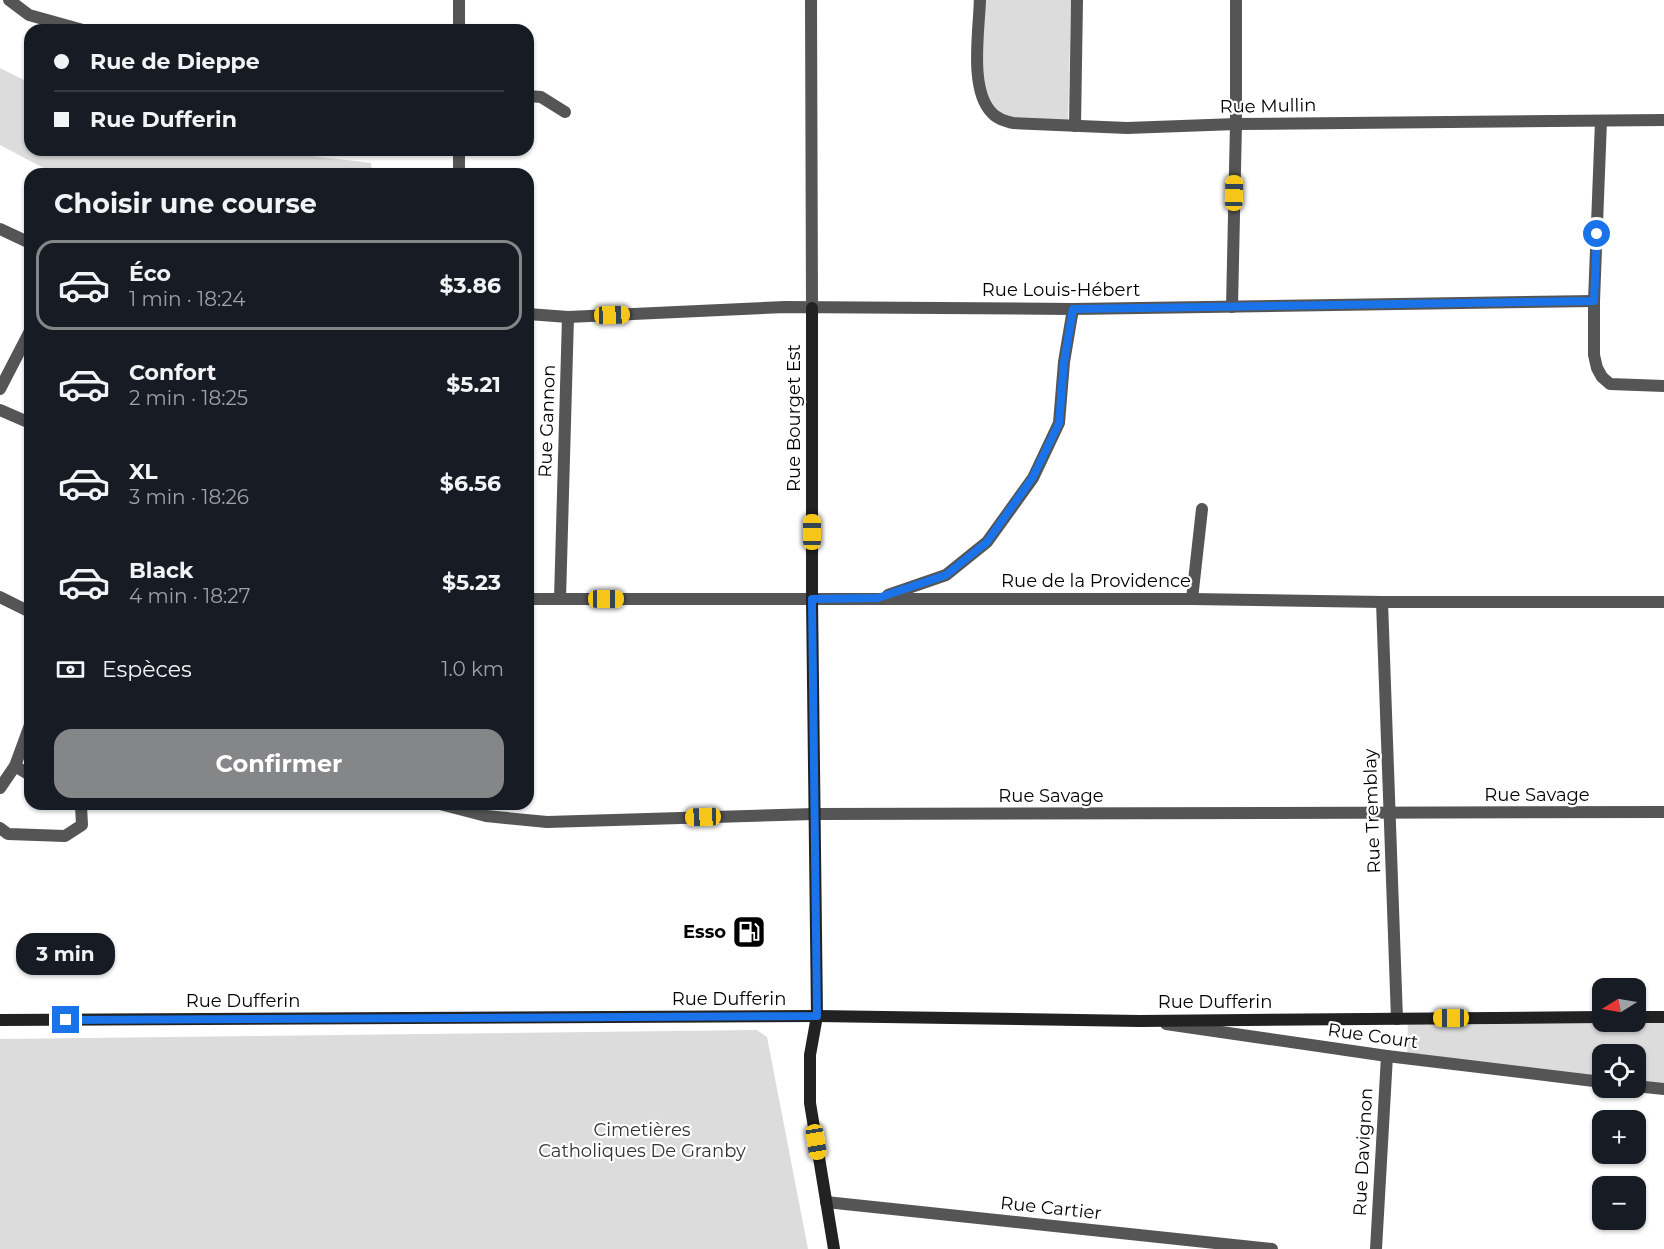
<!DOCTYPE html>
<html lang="fr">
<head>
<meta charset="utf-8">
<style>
	body { margin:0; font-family:Montserrat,sans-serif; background:#20242c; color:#f1f3f6; height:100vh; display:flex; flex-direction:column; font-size:22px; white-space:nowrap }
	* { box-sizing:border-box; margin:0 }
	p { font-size:20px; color:#9ea1a6 }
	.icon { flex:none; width:33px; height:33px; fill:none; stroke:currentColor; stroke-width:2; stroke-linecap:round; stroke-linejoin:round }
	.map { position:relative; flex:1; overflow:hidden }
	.panel { position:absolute; left:24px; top:168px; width:510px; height:642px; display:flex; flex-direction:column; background:#171b24; border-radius:18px; box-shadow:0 2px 4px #0004 }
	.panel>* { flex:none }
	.guide { position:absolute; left:24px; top:24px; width:510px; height:132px; border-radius:18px; box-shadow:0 2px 4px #0004; display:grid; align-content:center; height:132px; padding:0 30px; background:#171b24 }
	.needle { width:39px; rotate:259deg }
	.buttons { position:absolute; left:1592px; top:978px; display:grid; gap:12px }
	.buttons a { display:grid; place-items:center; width:54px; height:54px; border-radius:12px; background:#171b24; box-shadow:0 2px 4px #0004; font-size:30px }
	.end { position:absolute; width:27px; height:27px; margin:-14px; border:8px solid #1a73e8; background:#fff; box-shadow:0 0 0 3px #fff }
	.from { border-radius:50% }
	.bubble { position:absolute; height:42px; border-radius:18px; background:#171b24; box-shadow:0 2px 4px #0004; font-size:20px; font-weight:700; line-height:42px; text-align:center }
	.car { position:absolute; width:18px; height:36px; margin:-18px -9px; border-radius:8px; box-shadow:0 0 4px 2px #0007; background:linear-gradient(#f5c518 24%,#345 0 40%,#f5c518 0 76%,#345 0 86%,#f5c518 0) }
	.guide b { display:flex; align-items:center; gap:21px; height:57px; font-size:22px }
	.guide b+b { border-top:2px solid #363941 }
	.guide i { width:15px; height:15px; background:#f1f3f6 }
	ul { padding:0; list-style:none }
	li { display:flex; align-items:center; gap:18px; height:90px; margin:0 12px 9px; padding:0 18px; border:3px solid transparent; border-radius:18px }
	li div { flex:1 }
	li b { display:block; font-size:22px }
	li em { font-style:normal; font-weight:700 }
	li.on { border-color:#858687 }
	li>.icon { width:54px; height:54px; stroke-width:1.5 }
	h2 { padding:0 30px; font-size:27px; line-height:72px }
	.pay { display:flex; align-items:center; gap:15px; height:66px; padding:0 30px; font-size:22px }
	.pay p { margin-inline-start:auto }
	.cta { display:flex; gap:12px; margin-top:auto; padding:12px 30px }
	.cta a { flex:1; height:69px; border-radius:18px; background:#858687; color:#fff; font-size:24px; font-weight:700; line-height:69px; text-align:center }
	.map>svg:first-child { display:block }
</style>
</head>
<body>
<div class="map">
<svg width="1664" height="1249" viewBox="0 0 1664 1249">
	<rect width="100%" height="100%" fill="#fff"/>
	<g fill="#dcdcdc">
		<polygon points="973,0 1071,0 1068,125 1008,129 982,107 975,83"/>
		<polygon points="0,68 30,83 30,150 260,150 371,163 372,174 55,174 0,145"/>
		<polygon points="1408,1018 1602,1022 1664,1019 1664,1088 1635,1084 1635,1054 1602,1054 1602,1081 1407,1058"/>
		<polygon points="757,1030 767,1037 808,1249 0,1249 0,1039"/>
	</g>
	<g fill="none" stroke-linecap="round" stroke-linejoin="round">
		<g stroke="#555" stroke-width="12">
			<polyline points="9,0 29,15 83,30"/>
			<polyline points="459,0 459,30"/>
			<polyline points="811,0 812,308"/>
			<path d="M980 0C979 31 969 90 992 113 997 119 1005 121 1013 123L1127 128 1236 124 1664 120"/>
			<polyline points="528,96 541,97 565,112"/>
			<polyline points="1601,121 1594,301 1594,355 1597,368 1602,377 1610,384 1664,386"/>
			<polyline points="1075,126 1077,0"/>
			<polyline points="459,150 459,174"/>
			<polyline points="0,229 30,243"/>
			<polyline points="1232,307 1236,124 1236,0"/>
			<polyline points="528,314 568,317 785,307 1073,309 1594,301"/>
			<polyline points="0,389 30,331"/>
			<polyline points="0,410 30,423"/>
			<polyline points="888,595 946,575 987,542 1033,478 1059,423 1064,362 1073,309"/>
			<polyline points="0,597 30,612"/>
			<polyline points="528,599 1192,599 1382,602 1664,602"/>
			<polyline points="560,599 568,317"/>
			<polyline points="1192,599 1202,509"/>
			<polyline points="1382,602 1397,1019"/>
			<polyline points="15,766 30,775"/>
			<polyline points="0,788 15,766 30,725"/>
			<polyline points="440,804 486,816 547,822 814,814 1664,812"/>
			<polyline points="0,828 8,834 65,836 82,825 81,806 78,804"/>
			<polyline points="1166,1024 1387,1056 1602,1082"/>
			<polyline points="1635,1086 1664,1089"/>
			<polyline points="826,1202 1272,1249"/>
			<polyline points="1376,1249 1387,1056"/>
		</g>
		<g stroke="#222" stroke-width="12">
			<polyline points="812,308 812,599 817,1016 810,1055 810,1103 834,1249"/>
			<polyline points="1635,1017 1664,1017"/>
			<polyline points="0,1020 817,1016 1140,1021 1602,1017"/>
		</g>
	</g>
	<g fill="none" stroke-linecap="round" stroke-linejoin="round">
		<polyline stroke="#1a73e8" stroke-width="8" points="66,1020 817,1016 812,599 878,598 946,575 987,542 1033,477 1059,423 1064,362 1073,309 1594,301 1597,234"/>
	</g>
	<defs>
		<symbol id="fuel-square" viewBox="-11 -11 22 22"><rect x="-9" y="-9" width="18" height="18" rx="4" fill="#000" stroke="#fff"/><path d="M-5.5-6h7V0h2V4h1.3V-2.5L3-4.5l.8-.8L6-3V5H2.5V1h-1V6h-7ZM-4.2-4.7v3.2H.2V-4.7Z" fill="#fff"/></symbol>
	</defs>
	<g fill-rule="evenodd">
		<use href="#fuel-square" x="730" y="913" width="38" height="38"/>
	</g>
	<g text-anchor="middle" stroke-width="4.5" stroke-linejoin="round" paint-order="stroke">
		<g font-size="18" fill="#000" stroke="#fff">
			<text transform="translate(1268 106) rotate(-1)" y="6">Rue Mullin</text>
			<text x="1061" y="296">Rue Louis-Hébert</text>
			<text transform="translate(794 418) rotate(-90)" y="6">Rue Bourget Est</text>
			<text transform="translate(547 421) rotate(-88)" y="6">Rue Gannon</text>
			<text x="1096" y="587">Rue de la Providence</text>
			<text x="1537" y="801">Rue Savage</text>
			<text x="1051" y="802">Rue Savage</text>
			<text transform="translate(1372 811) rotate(-92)" y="6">Rue Tremblay</text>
			<text x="729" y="1005">Rue Dufferin</text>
			<text x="243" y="1007">Rue Dufferin</text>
			<text x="1215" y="1008">Rue Dufferin</text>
			<text transform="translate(1373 1036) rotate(8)" y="6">Rue Court</text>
			<text transform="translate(1363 1152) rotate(-87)" y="6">Rue Davignon</text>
			<text transform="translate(1051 1208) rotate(6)" y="6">Rue Cartier</text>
		</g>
		<g font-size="18" font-weight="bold" fill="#000" stroke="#fff" text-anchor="end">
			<text x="726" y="938">Esso</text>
		</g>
		<g font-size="18" fill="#333" stroke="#fff">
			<text x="642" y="1136">Cimetières<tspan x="642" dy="21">Catholiques De Granby</tspan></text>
		</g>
	</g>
</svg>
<div class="buttons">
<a><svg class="needle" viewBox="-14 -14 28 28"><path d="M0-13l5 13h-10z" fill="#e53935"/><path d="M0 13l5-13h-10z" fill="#9ea1a6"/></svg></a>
<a><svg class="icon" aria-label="locate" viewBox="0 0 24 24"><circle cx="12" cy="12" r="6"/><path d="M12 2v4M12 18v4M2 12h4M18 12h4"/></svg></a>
<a>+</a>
<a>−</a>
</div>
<i class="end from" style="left:1597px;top:234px"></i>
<i class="end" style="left:66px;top:1020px"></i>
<div class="bubble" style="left:16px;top:933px;width:99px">3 min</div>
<i class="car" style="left:1234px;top:193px;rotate:1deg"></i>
<i class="car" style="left:612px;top:315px;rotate:88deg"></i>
<i class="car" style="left:812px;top:532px;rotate:0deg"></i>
<i class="car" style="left:606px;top:599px;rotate:90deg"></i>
<i class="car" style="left:703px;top:817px;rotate:268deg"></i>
<i class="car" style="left:1451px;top:1018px;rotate:270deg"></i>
<i class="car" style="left:816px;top:1142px;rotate:171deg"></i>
<div class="guide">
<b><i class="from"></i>Rue de Dieppe</b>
<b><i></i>Rue Dufferin</b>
</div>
<section class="panel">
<h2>Choisir une course</h2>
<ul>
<li class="on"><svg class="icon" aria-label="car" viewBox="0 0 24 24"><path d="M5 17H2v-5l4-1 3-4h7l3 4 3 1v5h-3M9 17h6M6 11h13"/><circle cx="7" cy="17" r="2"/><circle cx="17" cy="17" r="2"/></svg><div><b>Éco</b><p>1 min · 18:24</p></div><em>$3.86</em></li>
<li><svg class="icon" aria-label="car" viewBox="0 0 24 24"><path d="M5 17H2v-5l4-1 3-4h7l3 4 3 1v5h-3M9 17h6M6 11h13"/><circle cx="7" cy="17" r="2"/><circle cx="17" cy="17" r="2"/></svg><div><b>Confort</b><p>2 min · 18:25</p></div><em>$5.21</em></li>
<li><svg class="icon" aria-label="car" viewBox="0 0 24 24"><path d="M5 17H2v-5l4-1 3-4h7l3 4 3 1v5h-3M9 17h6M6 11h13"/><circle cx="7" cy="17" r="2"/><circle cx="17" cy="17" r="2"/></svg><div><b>XL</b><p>3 min · 18:26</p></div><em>$6.56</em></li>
<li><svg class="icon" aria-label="car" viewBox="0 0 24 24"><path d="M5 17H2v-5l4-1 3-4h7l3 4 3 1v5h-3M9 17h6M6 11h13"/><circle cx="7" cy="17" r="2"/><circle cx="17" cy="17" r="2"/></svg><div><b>Black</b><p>4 min · 18:27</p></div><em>$5.23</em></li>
</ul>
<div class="pay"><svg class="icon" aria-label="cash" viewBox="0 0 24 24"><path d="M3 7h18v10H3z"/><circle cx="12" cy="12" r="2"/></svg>Espèces<p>1.0 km</p></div>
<div class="cta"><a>Confirmer</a></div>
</section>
</div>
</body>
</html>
